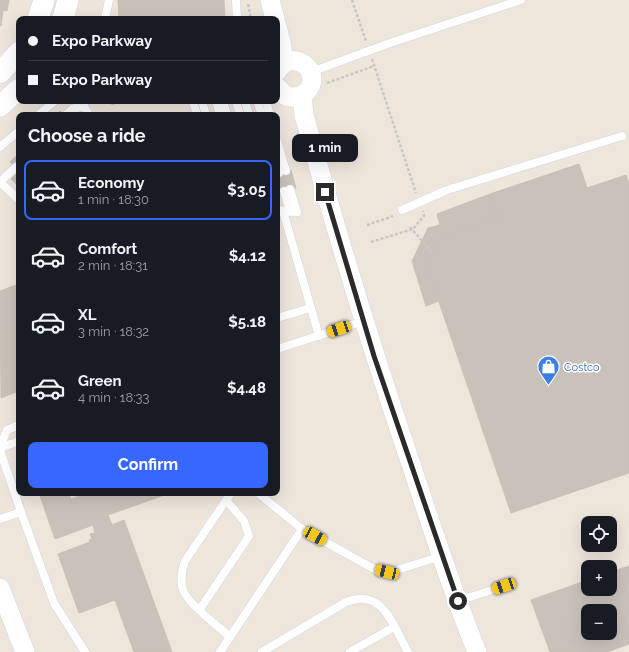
<!DOCTYPE html>
<html lang="en">
<head>
<meta charset="utf-8">
<style>
	body { margin:0; font-family:Raleway,sans-serif; background:#242831; color:#f1f3f6; height:100vh; display:flex; flex-direction:column; font-size:15px; white-space:nowrap }
	* { box-sizing:border-box; margin:0 }
	p { font-size:13px; color:#9ea1a6 }
	.icon { flex:none; width:22px; height:22px; fill:none; stroke:currentColor; stroke-width:2; stroke-linecap:round; stroke-linejoin:round }
	.map { position:relative; flex:1; overflow:hidden }
	.sheet { position:absolute; left:16px; top:112px; width:264px; height:384px; display:flex; flex-direction:column; background:#171b24; border-radius:8px; box-shadow:0 4px 16px #0002 }
	.sheet>* { flex:none }
	.guide { position:absolute; left:16px; top:16px; width:264px; height:88px; border-radius:8px; box-shadow:0 4px 16px #0002; display:grid; align-content:center; height:88px; padding:0 12px; background:#171b24 }
	.fabs { position:absolute; left:581px; top:516px; display:grid; gap:8px }
	.fabs a { display:grid; place-items:center; width:36px; height:36px; border-radius:8px; background:#171b24; box-shadow:0 4px 16px #0002; font-size:20px }
	.end { position:absolute; width:18px; height:18px; margin:-9px; border:5px solid #2a2a2a; background:#fff; box-shadow:0 0 0 2px #fff }
	.from { border-radius:50% }
	.bubble { position:absolute; height:28px; border-radius:8px; background:#171b24; box-shadow:0 4px 16px #0002; font-size:13px; font-weight:700; line-height:28px; text-align:center }
	.car { position:absolute; width:12px; height:24px; margin:-12px -6px; border-radius:5px; box-shadow:0 0 3px 1px #0007; background:linear-gradient(#f5c518 24%,#345 0 40%,#f5c518 0 76%,#345 0 86%,#f5c518 0) }
	.guide b { display:flex; align-items:center; gap:14px; height:38px; font-size:15px }
	.guide b+b { border-top:1px solid #363941 }
	.guide i { width:10px; height:10px; background:#f1f3f6 }
	ul { padding:0; list-style:none }
	li { display:flex; align-items:center; gap:12px; height:60px; margin:0 8px 6px; padding:0 4px; border:2px solid transparent; border-radius:8px }
	li div { flex:1 }
	li b { display:block; font-size:15px }
	li em { font-style:normal; font-weight:700 }
	li.active { border-color:#3767ff }
	li>.icon { width:36px; height:36px; stroke-width:1.5 }
	h2 { padding:0 12px; font-size:18px; line-height:48px }
	.action { display:flex; gap:8px; margin-top:auto; padding:8px 12px }
	.action a { flex:1; height:46px; border-radius:8px; background:#3767ff; color:#fff; font-size:16px; font-weight:700; line-height:46px; text-align:center }
	.map>svg:first-child { display:block }
</style>
</head>
<body>
<div class="map">
<svg width="629" height="652" viewBox="0 0 629 652">
	<rect width="100%" height="100%" fill="#eee5db"/>
	<g fill="#c9c2bb" stroke="#c9c1b4" fill-rule="evenodd">
		<polygon points="0,0 9,0 7,11 3,10 1,26"/>
		<polygon points="118,0 224,0 225,19 128,19 119,16"/>
		<polygon points="60,111 64,115 56,115"/>
		<polygon points="19,153 19,170 10,162"/>
		<polygon points="579,164 587,188 626,175 629,183 629,473 511,513 426,264 440,237 498,218 490,194"/>
		<polygon points="291,170 296,188 277,193 277,174"/>
		<polygon points="19,171 19,183 17,185 11,179"/>
		<polygon points="490,194 498,218 440,237 426,264 439,301 426,306 412,261 428,228 440,225 437,214"/>
		<polygon points="19,284 19,391 1,398 0,291"/>
		<polygon points="39,493 71,493 69,494 71,499 88,493 170,493 108,515 112,525 124,520 172,652 134,652 115,600 79,613 58,554 90,542 89,540 92,539 90,534 95,533 93,525 55,539"/>
		<path d="M629 566V644L607 652H550L531 600 588 580V589H610V572ZM588 611H610V633H588Z"/>
	</g>
	<g fill="none" stroke-linecap="round" stroke-linejoin="round">
		<defs>
			<g id="service">
				<polyline points="236,0 237,19"/>
				<polyline points="105,19 109,0"/>
				<polyline points="311,72 390,43 521,0"/>
				<polyline points="193,101 197,115"/>
				<polyline points="202,101 206,115"/>
				<polyline points="216,101 220,115"/>
				<polyline points="223,101 227,115"/>
				<polyline points="236,101 240,115"/>
				<polyline points="245,101 249,115"/>
				<polyline points="257,101 262,115"/>
				<polyline points="266,101 270,115"/>
				<polyline points="84,106 89,115"/>
				<polyline points="38,115 55,101"/>
				<polyline points="66,115 72,109 84,106 76,101"/>
				<polyline points="277,141 286,171"/>
				<polyline points="0,147 19,131"/>
				<polyline points="277,167 279,173"/>
				<polyline points="0,182 19,200"/>
				<polyline points="0,182 16,167"/>
				<polyline points="284,191 290,212"/>
				<polyline points="277,210 297,212 290,189"/>
				<polyline points="402,210 447,190 622,136"/>
				<polyline points="283,211 319,336"/>
				<polyline points="277,318 310,308"/>
				<polyline points="277,349 364,321"/>
				<polyline points="0,447 7,430 19,425"/>
				<polyline points="0,448 19,441"/>
				<polyline points="0,450 21,512 0,519"/>
				<polyline points="258,493 302,529"/>
				<polyline points="21,512 54,603 85,652"/>
				<polyline points="458,601 504,586"/>
				<polyline points="200,609 249,536 244,521 226,500"/>
				<path d="M230 637C217 625 197 611 187 597 179 587 181 572 185 561L231 493"/>
				<polyline points="220,652 302,529 376,570 387,573 442,556"/>
				<path d="M262 652 346 602C383 587 393 626 408 652"/>
				<polyline points="350,652 394,627"/>
			</g>
			<g id="tertiary">
				<polyline points="270,0 275,19"/>
				<polyline points="277,26 282,46 283,64"/>
				<path d="M277 71C294 45 325 74 306 92 300 98 293 98 286 96L277 87"/>
				<path d="M302 95 304 115C337 235 373 353 413 470 433 531 453 593 477 652"/>
				<polyline points="0,588 25,652"/>
			</g>
			<g id="secondary">
				<polyline points="38,19 44,0"/>
				<polyline points="63,19 68,0"/>
				<polyline points="0,73 19,52"/>
				<polyline points="0,106 19,89"/>
			</g>
		</defs>
		<use href="#service" stroke="#d0d5e4" stroke-width="9"/>
		<use href="#tertiary" stroke="#d0d5e4" stroke-width="20"/>
		<use href="#secondary" stroke="#d0d5e4" stroke-width="22"/>
		<g stroke="#c8c8c8" stroke-width="2.5" stroke-dasharray="3 2" stroke-linecap="butt">
			<polyline points="352,0 366,41"/>
			<polyline points="248,4 251,19"/>
			<polyline points="372,59 416,193"/>
			<polyline points="327,83 374,66"/>
			<polyline points="106,101 113,104 113,101"/>
			<polyline points="367,225 393,216"/>
			<polyline points="410,227 432,253"/>
			<polyline points="371,242 413,229 424,216 423,211"/>
		</g>
		<use href="#service" stroke="#fff" stroke-width="8"/>
		<use href="#tertiary" stroke="#fff" stroke-width="19"/>
		<use href="#secondary" stroke="#fff" stroke-width="21"/>
	</g>
	<g fill="none" stroke-linecap="round" stroke-linejoin="round">
		<polyline stroke="#2a2a2a" stroke-width="5" points="325,192 374,356 458,601"/>
	</g>
	<defs>
		<symbol id="shop-pin" viewBox="-11 -11 22 30"><path d="M0 17L-7.5 6A9.5 9.5 0 1 1 7.5 6Z" fill="#3f7fe0" stroke="#fff"/><path d="M-5-2.5h2.3a2.7 3.5 0 0 1 5.4 0H5L5.5 6h-11ZM-1.5-2.5h3a1.5 2.3 0 0 0-3 0Z" fill="#fff"/></symbol>
	</defs>
	<g fill-rule="evenodd">
		<use href="#shop-pin" x="536" y="354" width="25" height="34"/>
	</g>
	<g text-anchor="middle" stroke-width="3" stroke-linejoin="round" paint-order="stroke">
		<g font-size="11" fill="#366cbe" stroke="#fff" text-anchor="start">
			<text x="564" y="371">Costco</text>
		</g>
	</g>
</svg>
<div class="fabs">
<a><svg class="icon" aria-label="locate" viewBox="0 0 24 24"><circle cx="12" cy="12" r="6"/><path d="M12 2v4M12 18v4M2 12h4M18 12h4"/></svg></a>
<a>+</a>
<a>−</a>
</div>
<i class="end from" style="left:458px;top:601px"></i>
<i class="end" style="left:325px;top:192px"></i>
<div class="bubble" style="left:292px;top:134px;width:66px">1 min</div>
<i class="car" style="left:339px;top:329px;rotate:252deg"></i>
<i class="car" style="left:315px;top:536px;rotate:119deg"></i>
<i class="car" style="left:387px;top:572px;rotate:283deg"></i>
<i class="car" style="left:504px;top:586px;rotate:252deg"></i>
<div class="guide">
<b><i class="from"></i>Expo Parkway</b>
<b><i></i>Expo Parkway</b>
</div>
<section class="sheet">
<h2>Choose a ride</h2>
<ul>
<li class="active"><svg class="icon" aria-label="car" viewBox="0 0 24 24"><path d="M5 17H2v-5l4-1 3-4h7l3 4 3 1v5h-3M9 17h6M6 11h13"/><circle cx="7" cy="17" r="2"/><circle cx="17" cy="17" r="2"/></svg><div><b>Economy</b><p>1 min · 18:30</p></div><em>$3.05</em></li>
<li><svg class="icon" aria-label="car" viewBox="0 0 24 24"><path d="M5 17H2v-5l4-1 3-4h7l3 4 3 1v5h-3M9 17h6M6 11h13"/><circle cx="7" cy="17" r="2"/><circle cx="17" cy="17" r="2"/></svg><div><b>Comfort</b><p>2 min · 18:31</p></div><em>$4.12</em></li>
<li><svg class="icon" aria-label="car" viewBox="0 0 24 24"><path d="M5 17H2v-5l4-1 3-4h7l3 4 3 1v5h-3M9 17h6M6 11h13"/><circle cx="7" cy="17" r="2"/><circle cx="17" cy="17" r="2"/></svg><div><b>XL</b><p>3 min · 18:32</p></div><em>$5.18</em></li>
<li><svg class="icon" aria-label="car" viewBox="0 0 24 24"><path d="M5 17H2v-5l4-1 3-4h7l3 4 3 1v5h-3M9 17h6M6 11h13"/><circle cx="7" cy="17" r="2"/><circle cx="17" cy="17" r="2"/></svg><div><b>Green</b><p>4 min · 18:33</p></div><em>$4.48</em></li>
</ul>
<div class="action"><a>Confirm</a></div>
</section>
</div>
</body>
</html>
